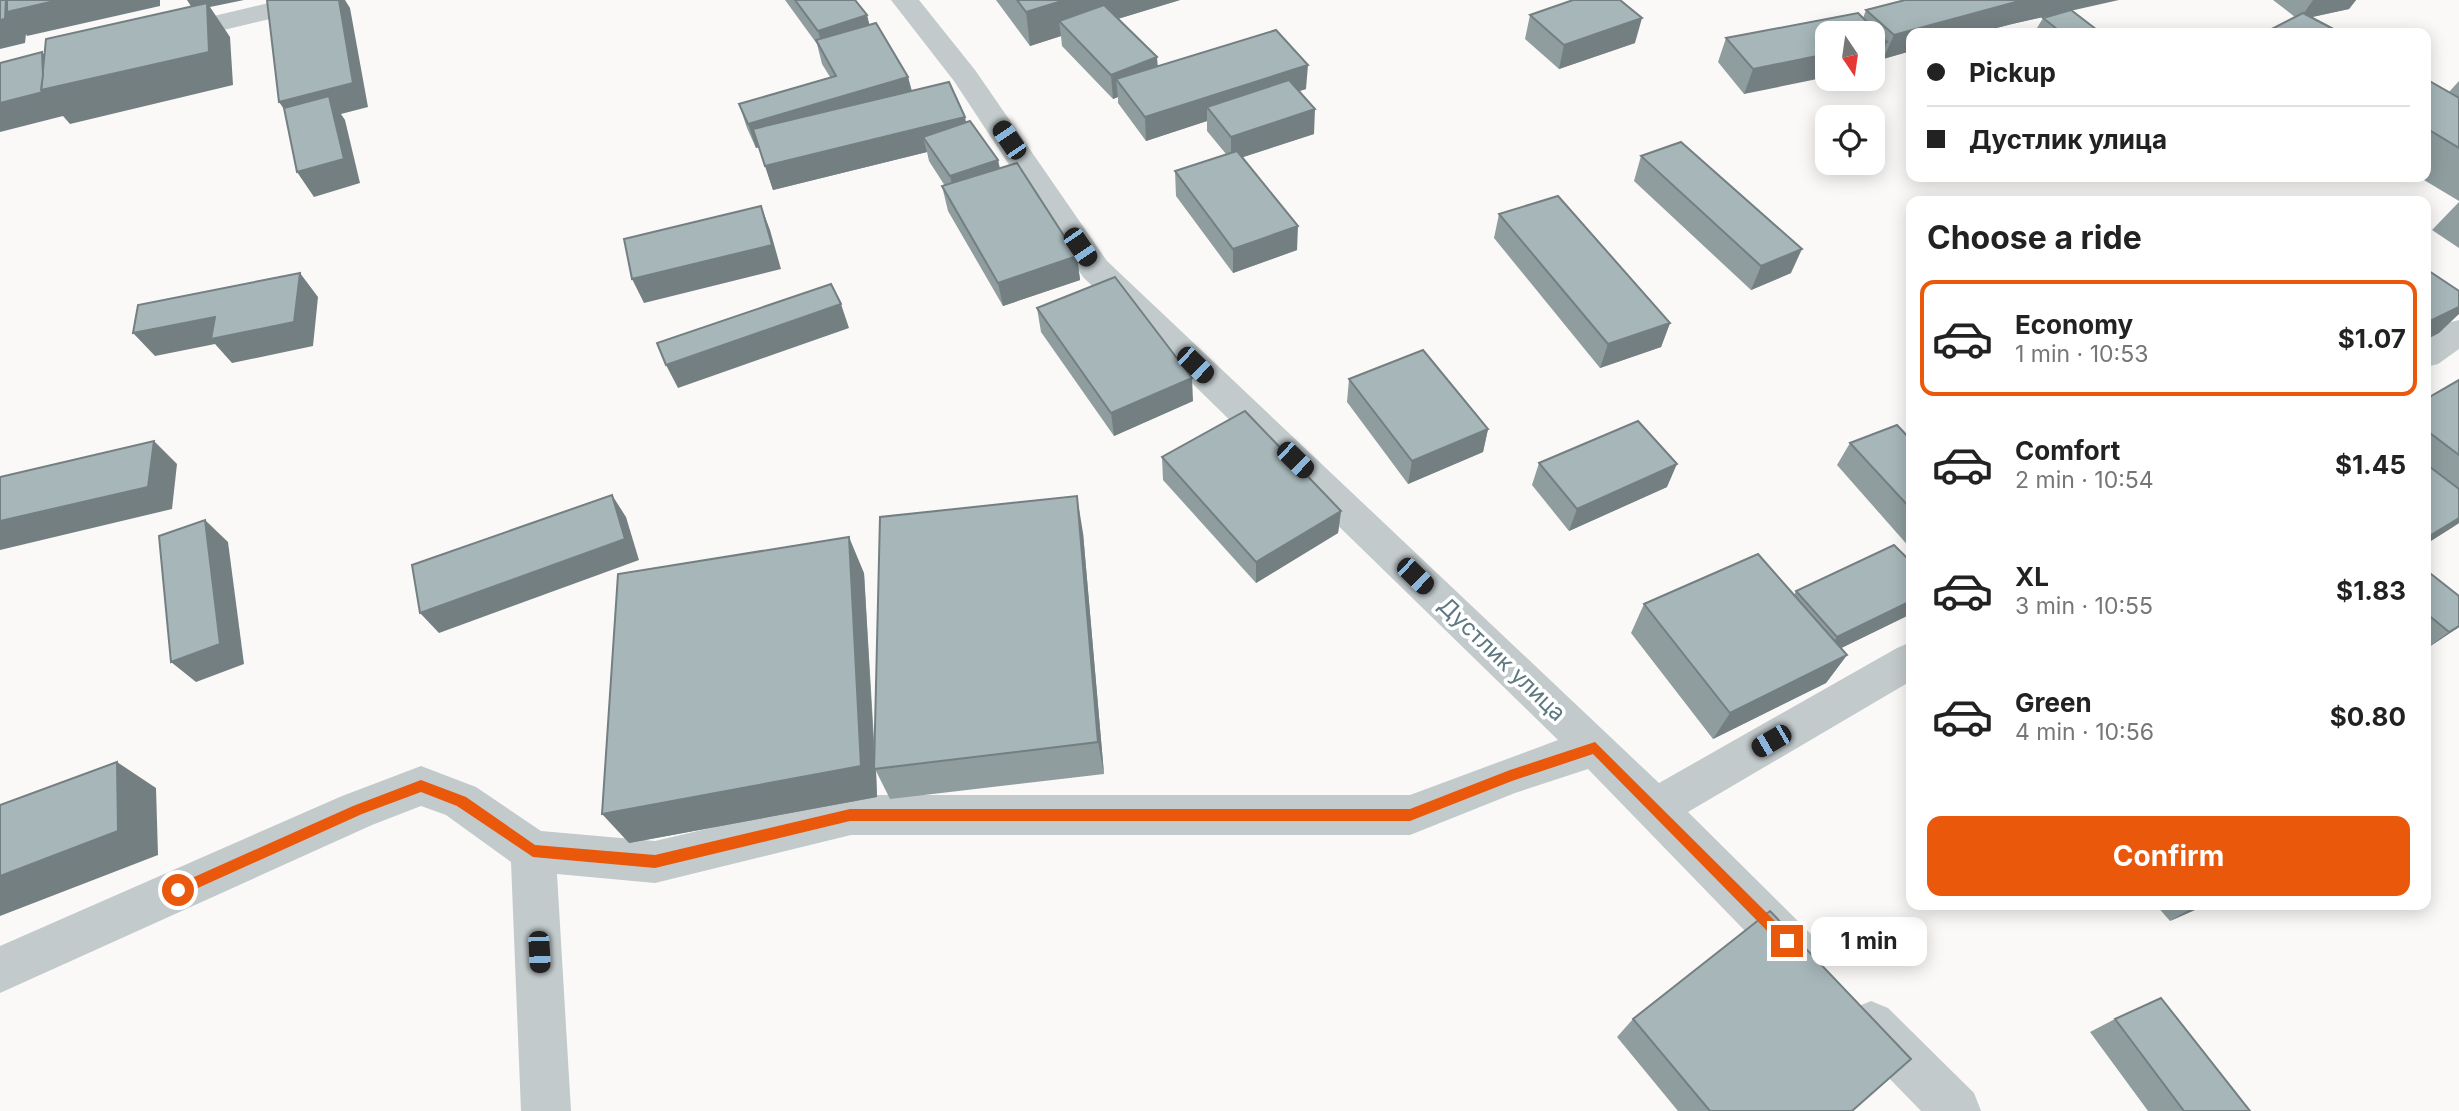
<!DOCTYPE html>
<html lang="en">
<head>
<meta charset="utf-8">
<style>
	body { margin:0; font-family:Inter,sans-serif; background:#f6f6f6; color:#222; height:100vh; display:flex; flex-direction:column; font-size:26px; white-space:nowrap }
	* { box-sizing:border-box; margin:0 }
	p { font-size:23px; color:#767676 }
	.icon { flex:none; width:38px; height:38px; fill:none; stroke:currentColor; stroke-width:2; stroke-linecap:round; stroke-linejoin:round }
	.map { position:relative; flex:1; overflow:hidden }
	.sheet { position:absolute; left:1906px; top:196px; width:525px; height:714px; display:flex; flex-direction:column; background:#fff; border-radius:14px; box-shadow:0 4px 18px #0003 }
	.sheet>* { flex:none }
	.guide { position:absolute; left:1906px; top:28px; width:525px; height:154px; border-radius:14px; box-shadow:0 4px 18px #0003; display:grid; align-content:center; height:154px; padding:0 21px; background:#fff }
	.needle { width:46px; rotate:167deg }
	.buttons { position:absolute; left:1815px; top:21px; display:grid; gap:14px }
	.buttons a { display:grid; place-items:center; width:70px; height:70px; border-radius:14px; background:#fff; box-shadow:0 4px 18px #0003; font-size:35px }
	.end { position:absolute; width:32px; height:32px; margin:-16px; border:9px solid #ea580c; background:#fff; box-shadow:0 0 0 4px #fff }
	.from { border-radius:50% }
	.bubble { position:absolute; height:49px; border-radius:14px; background:#fff; box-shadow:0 4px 18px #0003; font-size:23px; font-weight:700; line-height:49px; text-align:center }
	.car { position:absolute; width:21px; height:42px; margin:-21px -10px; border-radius:9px; box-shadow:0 0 5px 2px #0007; background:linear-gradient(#222 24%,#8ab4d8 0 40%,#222 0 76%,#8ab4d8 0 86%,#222 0) }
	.guide b { display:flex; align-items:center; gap:24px; height:66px; font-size:26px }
	.guide b+b { border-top:2px solid #e0e0e0 }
	.guide i { width:18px; height:18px; background:#222 }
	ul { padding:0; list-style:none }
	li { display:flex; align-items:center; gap:21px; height:116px; margin:0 14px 10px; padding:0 7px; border:4px solid transparent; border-radius:14px }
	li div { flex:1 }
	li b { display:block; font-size:26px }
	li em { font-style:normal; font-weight:700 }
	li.active { border-color:#ea580c }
	li>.icon { width:63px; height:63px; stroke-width:1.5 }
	h2 { padding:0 21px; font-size:32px; line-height:84px }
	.cta { display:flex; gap:14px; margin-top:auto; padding:14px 21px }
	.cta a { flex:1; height:80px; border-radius:14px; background:#ea580c; color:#fff; font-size:28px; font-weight:700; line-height:80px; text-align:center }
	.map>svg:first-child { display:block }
</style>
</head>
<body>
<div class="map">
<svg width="2459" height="1111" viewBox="0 0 2459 1111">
	<rect width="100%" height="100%" fill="#faf9f7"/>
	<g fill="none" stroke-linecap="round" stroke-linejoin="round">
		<g fill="#c2cacc" fill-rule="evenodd">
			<polygon points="281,0 329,0 325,6 169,43 159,41 155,35 159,29"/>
			<polygon points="891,0 919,0 975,70 1107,261 1659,783 1897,648 1911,642 1911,681 1688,812 1814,937 1821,953 1814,969 1798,976 1782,969 1588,769 1515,793 1410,835 851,835 655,883 557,874 571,1111 521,1111 511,862 446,815 421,806 372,825 0,993 0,946 342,796 421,766 476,787 541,831 655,841 851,795 1410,795 1558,740 1083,277 954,81"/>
			<polygon points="2459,320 2459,349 2438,364 2426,367 2426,338 2447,323"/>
			<polygon points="1871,1001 1888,1008 1974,1093 1981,1111 1921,1111 1854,1042 1847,1025 1854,1008"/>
		</g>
	</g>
	<g fill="#8f9d9f">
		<polygon points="785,0 855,0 867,15 869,25 908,77 912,91 966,122 998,160 1000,168 1077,256 1080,280 1003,306 948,211 942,186 945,186 929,161 927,152 773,190 759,147 756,148 747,128 739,104 830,77 822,64 817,44"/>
		<polygon points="996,0 1180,0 1118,19 1158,66 1306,89 1299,91 1314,134 1243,157 1297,250 1233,273 1176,196 1175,171 1226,154 1207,131 1207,121 1146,141 1118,103 1118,97 1113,99 1062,46 1061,36 1030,46"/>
		<polygon points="2273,0 2356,0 2349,9 2311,17 2341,33 2264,33 2295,17"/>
		<polygon points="1866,10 2072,10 2101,33 2034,33 2043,18 2056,14 2012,24 1977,33 1911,33 1911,51 1883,59 1880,57 1876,67 1872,67 1872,33 1744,94 1718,62 1726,38 1863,18"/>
		<polygon points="1530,15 1635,43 1559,69 1525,39"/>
		<polygon points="2426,79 2449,92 2459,81 2459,201 2419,177 2426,177"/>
		<polygon points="1641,156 1791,273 1751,290 1634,181"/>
		<polygon points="2459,202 2459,248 2432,230"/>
		<polygon points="1499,214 1670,323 1661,347 1600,368 1494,238"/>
		<polygon points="1037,308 1193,401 1114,436 1041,332"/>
		<polygon points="1349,379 1488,429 1483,452 1408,484 1347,402"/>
		<polygon points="2459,380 2459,523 2426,544 2426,399"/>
		<polygon points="1911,440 1911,549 1837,465 1850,443"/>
		<polygon points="1162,457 1341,511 1338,533 1256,583 1163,480"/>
		<polygon points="1539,463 1667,487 1569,531 1532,485"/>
		<polygon points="1083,533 1104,774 890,799 876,771 877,797 629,843 864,573 875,756"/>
		<polygon points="2426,570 2459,627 2426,649"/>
		<polygon points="1796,591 1911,614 1841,648 1847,655 1826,683 1713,739 1631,633 1644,604 1794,595"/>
		<polygon points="2156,905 2206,905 2170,921"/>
		<polygon points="1633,1019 1852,1111 1678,1111 1617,1037"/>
		<polygon points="2115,1019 2250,1111 2148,1111 2090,1032"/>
	</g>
	<g fill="#747f82">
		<polygon points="6,0 160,0 160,6 27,36 26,34 25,43 0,49 0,20"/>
		<polygon points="187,0 244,0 210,7 230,37 233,85 70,124 63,116 0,132 0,103 41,90 42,52 63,77 194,11"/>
		<polygon points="339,0 345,0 350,8 368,107 341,114 345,120 360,183 314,197 297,172 296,126 279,102"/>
		<polygon points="1065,0 1180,0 1071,33 1059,21 1061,36 1030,46 1026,12"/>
		<polygon points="2023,0 2119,0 2012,24 1977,33 1911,33 1911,51 1883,59 1894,35"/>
		<polygon points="2313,0 2356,0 2349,9 2299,20"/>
		<polygon points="867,15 873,39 825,55 818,31"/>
		<polygon points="1642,18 1635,43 1559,69 1564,45"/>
		<polygon points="1887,42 1876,67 1872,67 1872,45"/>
		<polygon points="1827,54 1827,77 1744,94 1753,69"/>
		<polygon points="1157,57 1159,81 1116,79 1118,97 1113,99 1111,75"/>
		<polygon points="1308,65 1306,89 1216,118 1207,107 1207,121 1146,141 1145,117"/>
		<polygon points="908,77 914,101 756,148 748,124"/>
		<polygon points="1315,109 1314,134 1231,161 1231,137"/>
		<polygon points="965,117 970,141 923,137 927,152 773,190 765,166"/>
		<polygon points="998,160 1002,184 956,200 950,176"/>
		<polygon points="761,206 770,230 781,269 644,303 632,279"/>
		<polygon points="1298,226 1297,250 1233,273 1233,249"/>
		<polygon points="1802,249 1791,273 1751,290 1761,266"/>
		<polygon points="1077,256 1080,280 1003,306 998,283"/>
		<polygon points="300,273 318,297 313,346 232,363 215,344 155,356 133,333"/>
		<polygon points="841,304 849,328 678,388 666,365"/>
		<polygon points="2459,307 2459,314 2439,333 2426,340 2426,323"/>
		<polygon points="1670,323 1661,347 1600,368 1608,344"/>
		<polygon points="1192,378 1193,401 1114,436 1111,413"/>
		<polygon points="1488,429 1483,452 1408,484 1412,461"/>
		<polygon points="154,441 177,464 172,509 0,550 0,521"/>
		<polygon points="1677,464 1667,487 1569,531 1577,509"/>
		<polygon points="612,495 626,517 639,560 439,633 420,613"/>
		<polygon points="1077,496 1083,533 1104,774 1098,742"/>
		<polygon points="1341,511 1338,533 1256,583 1256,562"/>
		<polygon points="2459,518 2459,523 2453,527 2426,544 2426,538"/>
		<polygon points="205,520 228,542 244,664 196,682 171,662"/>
		<polygon points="849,537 864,573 875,769 874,769 876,771 877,797 629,843 602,814"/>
		<polygon points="1911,601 1911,614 1823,657 1837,637"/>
		<polygon points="2459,626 2459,627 2426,649 2449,632"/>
		<polygon points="1847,655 1826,683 1713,739 1730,713"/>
		<polygon points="117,762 156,788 158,855 0,916 0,876"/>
		<polygon points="2197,905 2206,905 2170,921"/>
	</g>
	<g fill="#a6b6b9" stroke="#747f82" stroke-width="2">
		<polygon points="0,0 6,0 5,19 0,20"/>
		<polygon points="7,0 59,0 7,12"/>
		<polygon points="267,0 339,0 353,83 279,102"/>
		<polygon points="795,0 855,0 867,15 818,31"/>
		<polygon points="1017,0 1065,0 1026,12"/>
		<polygon points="1573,0 1620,0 1642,18 1564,45 1530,15"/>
		<polygon points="1905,0 2023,0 1894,35 1866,10"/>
		<polygon points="207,3 209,52 41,90 46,39"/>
		<polygon points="1104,5 1157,57 1111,75 1059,21"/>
		<polygon points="2071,10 2101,33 2062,33 2043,18"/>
		<polygon points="1858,13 1887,42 1872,45 1872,33 1827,33 1827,54 1753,69 1726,38"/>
		<polygon points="2303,13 2341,33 2264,33"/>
		<polygon points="876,23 908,77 748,124 739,104 836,76 816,40"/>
		<polygon points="1276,30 1308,65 1145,117 1116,79"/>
		<polygon points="42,52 43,75 41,90 43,92 0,103 0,63"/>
		<polygon points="2426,79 2459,98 2459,148 2426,128"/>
		<polygon points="1289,80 1315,109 1231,137 1207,107"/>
		<polygon points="949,82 965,117 765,166 753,129"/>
		<polygon points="329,96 344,159 297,172 284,108"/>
		<polygon points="970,121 998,160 950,176 923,137"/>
		<polygon points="1681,142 1802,249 1761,266 1641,156"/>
		<polygon points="1237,151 1298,226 1233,249 1175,171"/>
		<polygon points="1017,163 1077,256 998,283 942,186"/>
		<polygon points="1558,196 1670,323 1608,344 1499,214"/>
		<polygon points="761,206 772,245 632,279 624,239"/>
		<polygon points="2426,269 2459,291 2459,307 2426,323"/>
		<polygon points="300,273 294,322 211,339 215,317 133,333 138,305"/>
		<polygon points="1115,277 1192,378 1111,413 1037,308"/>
		<polygon points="831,284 841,304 666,365 657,343"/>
		<polygon points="1423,350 1488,429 1412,461 1349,379"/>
		<polygon points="2459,380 2459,455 2426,430 2426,399"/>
		<polygon points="1245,411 1341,511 1256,562 1162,457"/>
		<polygon points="1638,421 1677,464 1577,509 1539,463"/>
		<polygon points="1897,425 1911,440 1911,509 1850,443"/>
		<polygon points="154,441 148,487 0,521 0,477"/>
		<polygon points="2426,464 2459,489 2459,518 2426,538"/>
		<polygon points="612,495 625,539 420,613 412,565"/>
		<polygon points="1077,496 1098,742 874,769 880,517"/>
		<polygon points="205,520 220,644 171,662 159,536"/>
		<polygon points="849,537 861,766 602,814 618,574"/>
		<polygon points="1894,545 1911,562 1911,601 1837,637 1796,591"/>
		<polygon points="1758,554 1847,655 1730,713 1644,604"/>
		<polygon points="2426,570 2459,596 2459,626 2449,632 2426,613"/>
		<polygon points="117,762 118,831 0,876 0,805"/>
		<polygon points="1770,911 1911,1059 1852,1111 1710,1111 1633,1019"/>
		<polygon points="2161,998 2250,1111 2184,1111 2115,1019"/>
	</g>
	<polygon fill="#ea580c" points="1595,742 1791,937 1791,946 1782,946 1593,754 1512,781 1410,821 850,821 655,868 533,857 457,806 421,792 362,814 178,897 172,890 174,886 353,806 421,780 466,797 535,845 655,855 850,809 1410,809 1510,770"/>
	<g text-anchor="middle" stroke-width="7" stroke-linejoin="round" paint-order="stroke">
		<g font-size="23" fill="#5e7880" stroke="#fff">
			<text transform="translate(1502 659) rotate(44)" y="8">Дустлик улица</text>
		</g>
	</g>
</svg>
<div class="buttons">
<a><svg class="needle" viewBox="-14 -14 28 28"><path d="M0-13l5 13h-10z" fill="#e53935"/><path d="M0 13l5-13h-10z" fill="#767676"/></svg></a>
<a><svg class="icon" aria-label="locate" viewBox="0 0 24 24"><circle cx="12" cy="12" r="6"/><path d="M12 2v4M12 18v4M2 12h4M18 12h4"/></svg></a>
</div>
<i class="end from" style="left:178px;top:890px"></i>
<i class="end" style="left:1787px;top:941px"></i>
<div class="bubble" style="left:1811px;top:917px;width:116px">1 min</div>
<i class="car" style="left:1009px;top:140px;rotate:326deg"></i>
<i class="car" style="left:1080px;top:247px;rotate:146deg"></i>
<i class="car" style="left:1195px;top:365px;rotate:134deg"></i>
<i class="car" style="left:1295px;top:460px;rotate:134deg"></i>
<i class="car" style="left:1415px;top:576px;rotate:134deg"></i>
<i class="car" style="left:1771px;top:741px;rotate:240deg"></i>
<i class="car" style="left:539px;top:952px;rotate:177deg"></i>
<div class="guide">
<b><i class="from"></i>Pickup</b>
<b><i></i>Дустлик улица</b>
</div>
<section class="sheet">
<h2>Choose a ride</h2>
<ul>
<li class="active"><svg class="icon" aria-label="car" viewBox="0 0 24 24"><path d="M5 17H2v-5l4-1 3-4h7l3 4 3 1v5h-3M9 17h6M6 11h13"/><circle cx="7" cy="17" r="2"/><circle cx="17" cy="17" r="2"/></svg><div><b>Economy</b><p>1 min · 10:53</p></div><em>$1.07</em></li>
<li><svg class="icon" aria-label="car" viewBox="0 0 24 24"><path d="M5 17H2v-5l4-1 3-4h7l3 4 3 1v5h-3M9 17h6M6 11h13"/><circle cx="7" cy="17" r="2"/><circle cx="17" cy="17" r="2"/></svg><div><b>Comfort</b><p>2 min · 10:54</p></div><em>$1.45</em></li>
<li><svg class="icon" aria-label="car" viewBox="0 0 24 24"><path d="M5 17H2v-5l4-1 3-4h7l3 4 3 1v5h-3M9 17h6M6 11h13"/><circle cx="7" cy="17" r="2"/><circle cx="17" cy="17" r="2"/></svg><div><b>XL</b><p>3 min · 10:55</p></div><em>$1.83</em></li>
<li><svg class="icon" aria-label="car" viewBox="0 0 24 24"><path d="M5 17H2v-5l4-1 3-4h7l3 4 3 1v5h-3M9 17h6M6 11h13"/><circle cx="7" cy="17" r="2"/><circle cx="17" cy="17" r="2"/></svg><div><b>Green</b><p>4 min · 10:56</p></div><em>$0.80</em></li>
</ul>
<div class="cta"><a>Confirm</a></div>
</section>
</div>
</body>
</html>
